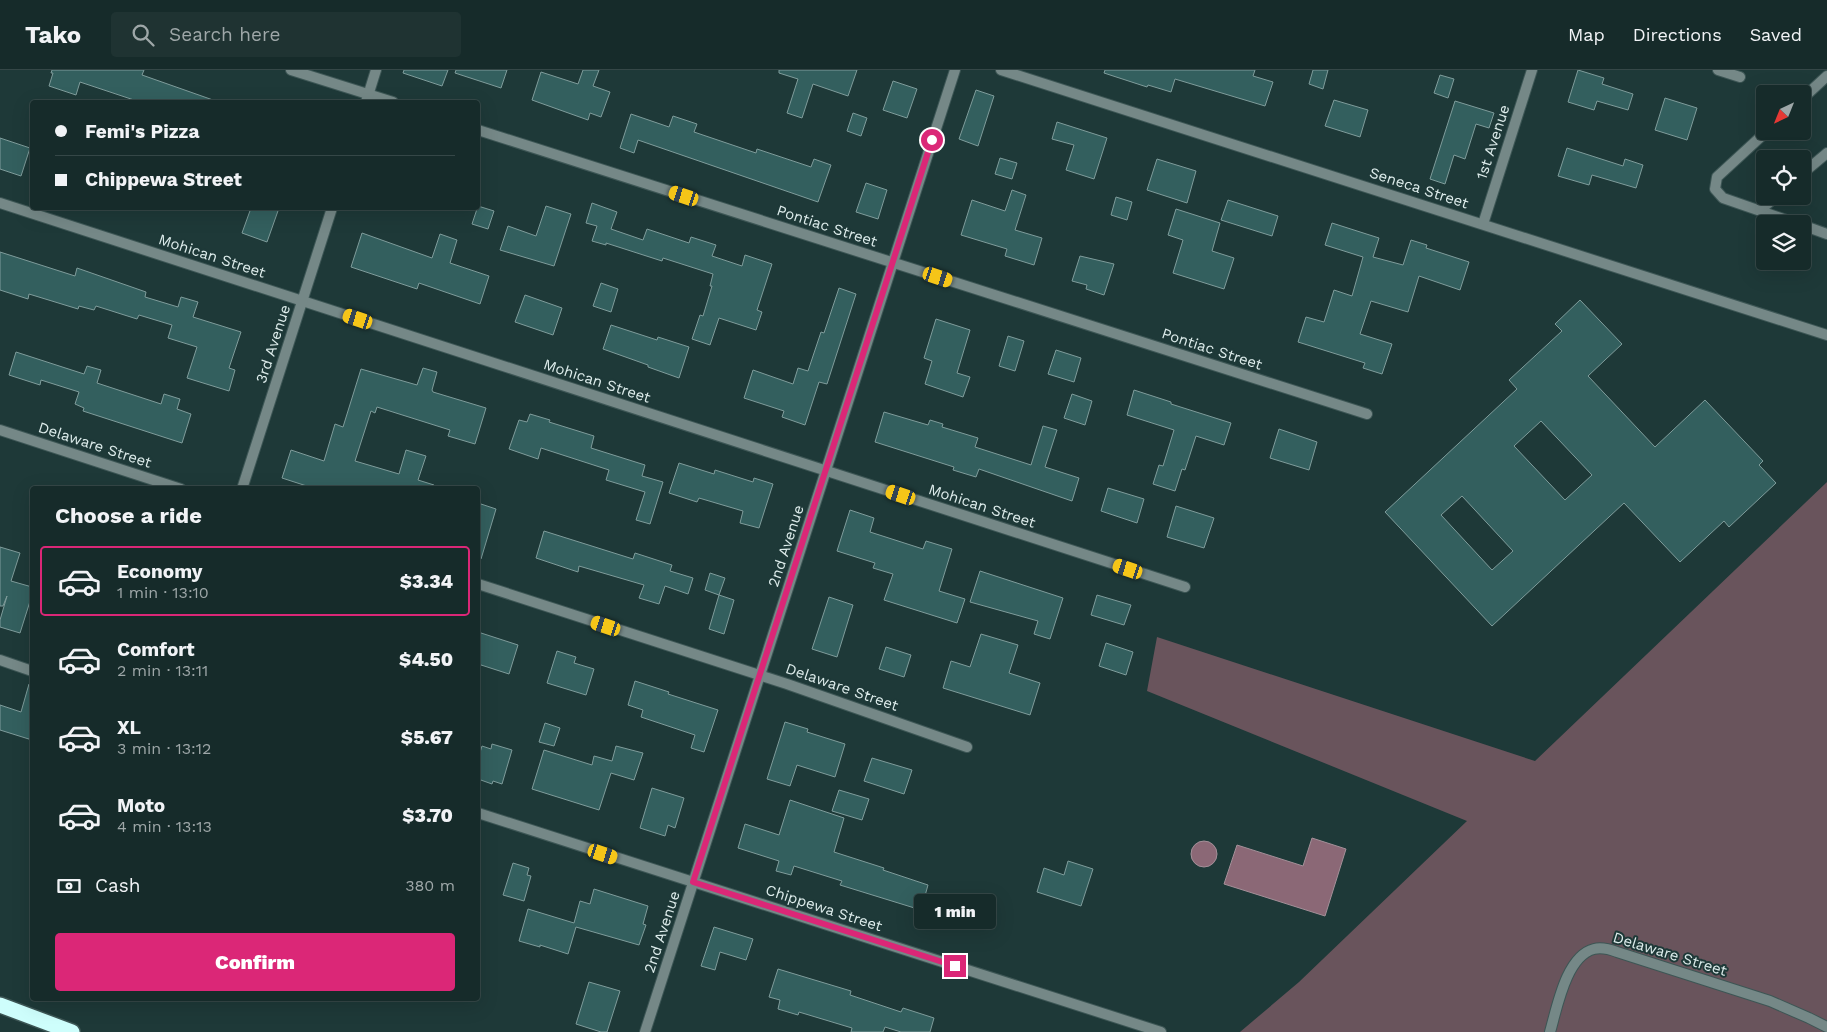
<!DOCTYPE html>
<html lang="en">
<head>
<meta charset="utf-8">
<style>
	body { margin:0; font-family:"Work Sans",sans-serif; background:#1f3332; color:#f1f3f6; height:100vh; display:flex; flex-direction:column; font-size:19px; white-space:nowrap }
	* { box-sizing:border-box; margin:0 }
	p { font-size:16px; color:#9ea7a8 }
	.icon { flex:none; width:28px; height:28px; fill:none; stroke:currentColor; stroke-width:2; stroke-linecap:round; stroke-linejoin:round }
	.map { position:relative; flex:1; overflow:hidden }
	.drawer { position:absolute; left:30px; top:416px; width:450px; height:515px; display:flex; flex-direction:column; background:#162b2a; border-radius:5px; box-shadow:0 5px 20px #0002,0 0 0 1px #354747 }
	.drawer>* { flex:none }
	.top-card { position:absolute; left:30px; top:30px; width:450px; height:110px; border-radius:5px; box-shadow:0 5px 20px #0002,0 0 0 1px #354747; display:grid; align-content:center; height:110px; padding:0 25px; background:#162b2a }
	.needle { width:32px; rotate:223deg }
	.controls { position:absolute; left:1756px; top:15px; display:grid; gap:10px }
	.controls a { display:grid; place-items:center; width:55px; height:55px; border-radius:5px; background:#162b2a; box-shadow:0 5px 20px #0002,0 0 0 1px #354747; font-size:25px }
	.end { position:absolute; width:22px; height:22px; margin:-11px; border:6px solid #db2777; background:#fff; box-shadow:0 0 0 2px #fff }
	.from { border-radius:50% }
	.bubble { position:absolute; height:35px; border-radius:5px; background:#162b2a; box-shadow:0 5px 20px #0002,0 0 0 1px #354747; font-size:16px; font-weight:800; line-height:35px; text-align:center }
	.car { position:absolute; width:15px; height:30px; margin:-15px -8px; border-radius:6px; box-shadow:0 0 4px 1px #0007; background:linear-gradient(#f5c518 24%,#345 0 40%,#f5c518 0 76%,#345 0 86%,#f5c518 0) }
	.top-card b { display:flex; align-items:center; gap:18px; height:48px; font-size:19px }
	.top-card b+b { border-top:1px solid #354747 }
	.top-card i { width:12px; height:12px; background:#f1f3f6 }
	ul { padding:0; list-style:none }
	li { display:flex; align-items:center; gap:15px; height:70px; margin:0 10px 8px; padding:0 15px; border:2px solid transparent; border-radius:5px }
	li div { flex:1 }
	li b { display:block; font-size:19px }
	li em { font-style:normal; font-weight:800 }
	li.on { border-color:#db2777 }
	li>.icon { width:45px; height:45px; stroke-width:1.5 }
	h2 { padding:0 25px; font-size:22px; line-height:60px }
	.pay { display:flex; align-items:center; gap:12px; height:55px; padding:0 25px; font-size:19px }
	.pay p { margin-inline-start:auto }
	.button { display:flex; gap:10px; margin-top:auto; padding:10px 25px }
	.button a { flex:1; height:58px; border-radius:5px; background:#db2777; color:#fff; font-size:20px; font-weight:800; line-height:58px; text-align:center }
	header { display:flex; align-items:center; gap:30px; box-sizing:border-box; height:70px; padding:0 25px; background:#162b2a; border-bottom:1px solid #354747 }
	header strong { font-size:24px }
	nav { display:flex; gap:28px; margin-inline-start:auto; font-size:18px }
	.search { width:350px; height:45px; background:#1f3332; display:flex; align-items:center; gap:12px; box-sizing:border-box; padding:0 18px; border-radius:5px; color:#9ea7a8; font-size:19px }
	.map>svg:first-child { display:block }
</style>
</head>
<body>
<header>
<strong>Tako</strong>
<div class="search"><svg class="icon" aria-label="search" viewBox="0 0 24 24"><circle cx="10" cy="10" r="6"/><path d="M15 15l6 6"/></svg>Search here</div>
<nav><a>Map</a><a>Directions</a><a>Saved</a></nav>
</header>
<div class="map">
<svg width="1827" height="962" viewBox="0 0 1827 962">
	<rect width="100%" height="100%" fill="#1e3938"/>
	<polygon fill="#69545c" points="1827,412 1827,962 1240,962 1299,912 1467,751 1147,621 1157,567 1535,691"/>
	<g fill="#8b6876" stroke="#a49099">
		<polygon points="1312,768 1346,779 1325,846 1224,814 1237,775 1303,796"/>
		<circle cx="1204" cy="784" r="13"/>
	</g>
	<g fill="#335f5e" stroke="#7f9c9b" fill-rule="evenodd">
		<polygon points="52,0 144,0 142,5 213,30 212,32 140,32 80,12 76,25 49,16 53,3 51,3"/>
		<polygon points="404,0 448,0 442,16 403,3"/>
		<polygon points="456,0 507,0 501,18 455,3"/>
		<polygon points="583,0 599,0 593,16 610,22 601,47 590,43 588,50 532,30 541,2 578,14"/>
		<polygon points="779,0 857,0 848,26 813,14 802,48 787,43 798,9 779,3"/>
		<polygon points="1105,0 1255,0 1253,6 1273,12 1265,36 1175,9 1171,22 1148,15 1147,17 1104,3"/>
		<polygon points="1313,0 1328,0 1323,19 1309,14"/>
		<polygon points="1578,0 1604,8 1602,14 1633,24 1628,40 1597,31 1594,40 1568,32"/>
		<polygon points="1440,5 1454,9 1448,28 1434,23"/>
		<polygon points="893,11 917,19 907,48 883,40"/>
		<polygon points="976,20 994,26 978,76 959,69"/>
		<polygon points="1665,28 1697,38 1687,70 1655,60"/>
		<polygon points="1334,30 1368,40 1360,67 1325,56"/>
		<polygon points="1455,31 1494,43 1489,58 1476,54 1465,89 1454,85 1445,114 1430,109"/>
		<polygon points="853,43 867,48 861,66 847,61"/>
		<polygon points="631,44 669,57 673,46 697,54 694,62 756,83 757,79 811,97 814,89 831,95 818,132 638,70 634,83 620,78"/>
		<polygon points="1057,52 1107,68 1094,109 1066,100 1074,75 1052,69"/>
		<polygon points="0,68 30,78 21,106 0,99"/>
		<polygon points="1567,78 1623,96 1625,89 1643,95 1636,118 1592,105 1589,115 1558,106"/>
		<polygon points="1000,88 1017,93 1012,109 995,104"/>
		<polygon points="1157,89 1196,101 1187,133 1147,120"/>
		<polygon points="866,113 887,120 878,149 856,142"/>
		<polygon points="1012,120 1026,125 1015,160 1042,168 1034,195 1005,186 1007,179 961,165 972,130 1005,141"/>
		<polygon points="1116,127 1132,132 1127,150 1111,145"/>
		<polygon points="1228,130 1278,146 1272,166 1221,150"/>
		<polygon points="592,133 617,142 611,159 643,170 647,159 689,173 691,167 716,175 712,186 742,196 745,185 772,194 757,240 762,242 756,260 719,248 710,275 692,269 700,245 703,246 712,216 710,216 713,204 663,188 662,191 606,173 606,175 592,171 597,156 586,153"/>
		<polygon points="478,136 494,141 488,159 472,154"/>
		<polygon points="546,136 571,144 554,196 500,180 508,156 536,166"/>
		<polygon points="251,138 279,138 267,172 242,163"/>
		<polygon points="1176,139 1220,153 1212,181 1234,188 1224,219 1173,203 1183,170 1168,165"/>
		<polygon points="1332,153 1379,168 1373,187 1403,195 1411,170 1427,175 1426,178 1469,192 1460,220 1419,206 1408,242 1371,231 1360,264 1392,274 1382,304 1363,298 1365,293 1298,272 1306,247 1324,252 1334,220 1352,226 1363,187 1325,175"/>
		<polygon points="362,163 432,188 440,164 457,170 450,193 489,206 480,234 419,213 417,219 351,197"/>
		<polygon points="0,182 75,206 77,198 146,222 145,227 178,237 181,227 198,232 193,247 241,262 229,298 235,300 229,321 187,308 197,277 168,268 172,255 139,245 137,249 96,236 94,240 79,236 78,239 29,224 28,229 0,220"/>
		<polygon points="1080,186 1114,194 1104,225 1086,219 1087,215 1072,211"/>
		<polygon points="601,213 618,219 611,242 593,236"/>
		<polygon points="839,218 856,224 827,314 819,312 805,355 782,347 784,341 744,328 753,300 793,314 798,298 808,301 821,262 824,263"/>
		<polygon points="525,225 562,238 553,265 515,252"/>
		<path d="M1580 230 1622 274 1588 306 1655 377 1705 330 1763 391 1759 395 1776 413 1729 457 1724 451 1680 492 1624 433 1492 556 1385 442 1517 319 1509 310 1562 261 1555 254ZM1541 351 1592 405 1565 430 1514 376ZM1462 426 1513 481 1492 500 1441 445Z"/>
		<polygon points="936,249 970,260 957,303 970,307 963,327 925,314 932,291 924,288"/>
		<polygon points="611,255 657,270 658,267 689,277 679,308 648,297 648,295 603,279"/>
		<polygon points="1008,266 1024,271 1015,301 999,296"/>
		<polygon points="1056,280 1081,288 1074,312 1048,304"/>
		<polygon points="16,282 84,304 87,296 101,300 97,313 161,334 164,324 180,329 177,339 191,344 182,373 83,341 84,338 75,334 79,322 41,310 40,315 9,305"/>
		<polygon points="423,298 437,302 432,320 433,322 486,338 475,374 448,366 450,360 377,337 375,343 371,341 355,391 399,404 406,380 426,386 418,410 434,415 434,419 316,419 282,408 291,380 324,391 335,354 343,357 361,299 417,315"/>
		<polygon points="1134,320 1171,332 1171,334 1231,353 1224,375 1196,366 1185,400 1182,399 1175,421 1153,414 1159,395 1163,396 1174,360 1127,345"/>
		<polygon points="1072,324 1092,331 1085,355 1064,348"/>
		<polygon points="884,342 928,355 930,350 943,354 942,357 978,368 975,377 1031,395 1043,356 1057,360 1045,397 1079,408 1072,431 979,399 976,407 953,400 954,397 875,372"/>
		<polygon points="530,344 550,350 549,352 594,366 591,378 645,395 642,406 663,412 650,454 636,450 645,422 606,410 609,400 541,378 538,389 509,379 519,350 527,352"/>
		<polygon points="1279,359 1317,372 1309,400 1270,388"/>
		<polygon points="679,393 714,404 715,400 753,412 754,408 773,414 759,458 740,453 743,441 699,428 697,432 669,423"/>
		<polygon points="1108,418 1144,429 1137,453 1101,441"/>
		<polygon points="478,433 496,439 481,489 478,488"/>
		<polygon points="1176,436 1214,448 1204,478 1167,467"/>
		<polygon points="850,440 874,448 870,462 923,479 926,471 952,479 939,521 965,529 957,553 884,530 893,504 873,498 875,493 837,481"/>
		<polygon points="544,461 633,489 635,483 672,495 670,501 693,508 688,524 665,516 659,534 639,528 644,515 579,496 578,502 536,488"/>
		<polygon points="0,477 20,483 11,511 32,517 32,525 20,563 0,557 0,550 7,526 3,536 0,536"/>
		<polygon points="980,501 1063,528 1050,569 1034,564 1038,551 970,532"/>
		<polygon points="710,503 725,508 719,525 705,520"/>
		<polygon points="719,525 734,530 724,564 709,559"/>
		<polygon points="1097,525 1131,535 1124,555 1091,545"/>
		<polygon points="829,527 853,535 837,587 812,579"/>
		<polygon points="478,562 518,575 509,604 478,594"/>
		<polygon points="981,564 1018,575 1009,603 1040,613 1030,645 943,618 951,591 970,597"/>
		<polygon points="1106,573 1133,582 1126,605 1099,596"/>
		<polygon points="886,577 911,585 904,607 879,599"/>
		<polygon points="557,581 576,587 574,593 594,599 586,625 547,613"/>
		<polygon points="635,611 669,622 668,624 718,640 704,682 691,678 695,665 641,647 643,640 628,635"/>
		<polygon points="29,614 32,615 32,670 0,660 0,635 21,642"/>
		<polygon points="785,652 808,659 807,662 845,674 835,707 797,695 790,716 767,709"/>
		<polygon points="545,653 560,658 554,676 539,672"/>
		<polygon points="492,674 512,680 502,714 493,711 492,714 478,709 478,689 482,676 491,679"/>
		<polygon points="616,676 643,683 634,710 611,703 599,740 532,719 544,680 592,695 594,686 612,691"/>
		<polygon points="872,688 912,700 904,724 864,711"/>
		<polygon points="652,718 684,728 675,758 668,755 665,766 640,758"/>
		<polygon points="839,720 869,729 862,750 832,741"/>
		<polygon points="790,730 844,748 834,782 884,798 883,800 928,815 921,840 840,815 842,811 794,796 791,805 776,801 779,791 738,778 745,754 779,765"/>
		<polygon points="1068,791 1093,799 1081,836 1037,822 1044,798 1064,805"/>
		<polygon points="513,793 529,798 527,805 531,806 524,831 503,825"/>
		<polygon points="594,819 648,836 643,854 646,855 639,875 576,857 568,884 540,875 540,877 519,871 528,839 574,853 580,831 590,834"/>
		<polygon points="714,857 753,869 746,890 720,882 715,900 701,896"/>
		<polygon points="778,899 851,921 850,925 901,942 903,938 934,948 930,962 901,962 885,957 883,962 851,962 852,958 799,942 798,945 778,939 780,930 769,927"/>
		<polygon points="589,912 620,921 607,962 601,962 576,954"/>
	</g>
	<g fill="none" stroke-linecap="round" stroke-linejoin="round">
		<defs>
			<g id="lane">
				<polyline points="1802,29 1827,6"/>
				<polyline points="1767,61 1717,107 1715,119 1723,128 1798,154"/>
				<polyline points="1802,104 1827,83"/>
				<polyline points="1760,140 1777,126"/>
				<polyline points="1802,155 1827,164"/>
			</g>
			<g id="street">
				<polyline points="291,0 393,32"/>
				<polyline points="1001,0 1827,265"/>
				<polyline points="1718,0 1740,7"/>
				<polyline points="366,32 376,0"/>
				<polyline points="478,60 1367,344"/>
				<polyline points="0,133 1185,517"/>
				<polyline points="1483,154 1532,0"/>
				<polyline points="0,360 181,419"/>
				<polyline points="242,419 332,138"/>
				<polyline points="478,514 787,614 967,677"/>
				<polyline points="0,590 32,601"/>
				<polyline points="478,743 1161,962"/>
				<polyline points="645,962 955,0"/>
				<path d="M1550 962C1557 938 1566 886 1594 879 1602 877 1609 879 1617 882L1770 931 1809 948 1827 957"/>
			</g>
			<polyline id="highway" points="0,935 72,962"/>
		</defs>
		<use href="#lane" stroke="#3d5655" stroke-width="12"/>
		<use href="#street" stroke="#3d5655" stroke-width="12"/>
		<use href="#highway" stroke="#3d5655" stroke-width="18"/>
		<use href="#lane" stroke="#758887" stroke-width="10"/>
		<use href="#street" stroke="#758887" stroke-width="10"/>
		<use href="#highway" stroke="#cefefc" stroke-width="15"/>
	</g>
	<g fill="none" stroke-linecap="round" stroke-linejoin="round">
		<polyline stroke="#db2777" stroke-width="6" points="932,70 693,812 955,896"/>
	</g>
	<g text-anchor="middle" stroke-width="4" stroke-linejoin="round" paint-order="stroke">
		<g font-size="15" fill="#ddeceb" stroke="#1e3938">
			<text transform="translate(1493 72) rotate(-72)" y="5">1st Avenue</text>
			<text transform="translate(1419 118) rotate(18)" y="5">Seneca Street</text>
			<text transform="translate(827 156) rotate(18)" y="5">Pontiac Street</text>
			<text transform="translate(212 186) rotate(18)" y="5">Mohican Street</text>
			<text transform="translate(273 274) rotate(-72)" y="5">3rd Avenue</text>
			<text transform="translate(1212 279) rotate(18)" y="5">Pontiac Street</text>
			<text transform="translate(597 311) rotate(18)" y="5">Mohican Street</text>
			<text transform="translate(95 375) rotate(18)" y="5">Delaware Street</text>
			<text transform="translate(982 436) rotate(18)" y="5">Mohican Street</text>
			<text transform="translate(786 476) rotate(-72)" y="5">2nd Avenue</text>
			<text transform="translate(842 617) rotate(19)" y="5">Delaware Street</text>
			<text transform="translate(824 838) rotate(18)" y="5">Chippewa Street</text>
			<text transform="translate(662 862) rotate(-72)" y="5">2nd Avenue</text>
			<text transform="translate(1670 884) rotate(17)" y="5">Delaware Street</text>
		</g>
	</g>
</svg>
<div class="controls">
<a><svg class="needle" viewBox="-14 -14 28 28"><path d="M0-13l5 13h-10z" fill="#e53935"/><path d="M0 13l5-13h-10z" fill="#9ea7a8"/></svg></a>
<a><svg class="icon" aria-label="locate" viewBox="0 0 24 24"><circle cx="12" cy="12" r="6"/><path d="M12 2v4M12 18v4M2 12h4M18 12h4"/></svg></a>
<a><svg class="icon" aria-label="layers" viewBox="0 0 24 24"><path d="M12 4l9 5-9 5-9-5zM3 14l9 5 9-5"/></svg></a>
</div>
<i class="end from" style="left:932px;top:70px"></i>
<i class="end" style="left:955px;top:896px"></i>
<div class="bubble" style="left:914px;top:824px;width:82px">1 min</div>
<i class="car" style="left:684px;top:126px;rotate:288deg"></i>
<i class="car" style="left:938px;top:207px;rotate:108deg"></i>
<i class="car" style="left:358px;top:249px;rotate:288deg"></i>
<i class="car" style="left:901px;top:425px;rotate:288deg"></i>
<i class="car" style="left:1128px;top:499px;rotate:288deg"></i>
<i class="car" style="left:606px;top:556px;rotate:288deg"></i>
<i class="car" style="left:603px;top:784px;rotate:108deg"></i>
<div class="top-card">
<b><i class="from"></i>Femi's Pizza</b>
<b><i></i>Chippewa Street</b>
</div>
<section class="drawer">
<h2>Choose a ride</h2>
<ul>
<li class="on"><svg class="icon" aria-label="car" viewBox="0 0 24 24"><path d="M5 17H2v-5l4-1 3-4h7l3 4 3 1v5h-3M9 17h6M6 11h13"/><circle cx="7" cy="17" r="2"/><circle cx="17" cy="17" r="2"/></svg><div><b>Economy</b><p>1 min · 13:10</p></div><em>$3.34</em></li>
<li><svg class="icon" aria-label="car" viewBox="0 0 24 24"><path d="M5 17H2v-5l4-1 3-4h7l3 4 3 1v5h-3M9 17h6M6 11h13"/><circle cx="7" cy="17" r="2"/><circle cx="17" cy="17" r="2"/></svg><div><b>Comfort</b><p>2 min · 13:11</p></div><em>$4.50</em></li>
<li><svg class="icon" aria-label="car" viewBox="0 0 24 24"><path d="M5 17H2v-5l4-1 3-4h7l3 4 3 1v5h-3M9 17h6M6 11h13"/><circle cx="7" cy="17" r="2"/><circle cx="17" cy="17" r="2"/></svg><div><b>XL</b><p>3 min · 13:12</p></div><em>$5.67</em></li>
<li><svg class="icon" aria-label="car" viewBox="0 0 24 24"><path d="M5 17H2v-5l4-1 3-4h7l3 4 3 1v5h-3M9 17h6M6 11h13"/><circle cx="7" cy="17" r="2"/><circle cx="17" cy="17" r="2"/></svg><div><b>Moto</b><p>4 min · 13:13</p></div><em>$3.70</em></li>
</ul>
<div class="pay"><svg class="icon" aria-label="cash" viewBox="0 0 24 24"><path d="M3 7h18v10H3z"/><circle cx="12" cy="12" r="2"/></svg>Cash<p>380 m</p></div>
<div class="button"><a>Confirm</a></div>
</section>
</div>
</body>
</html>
